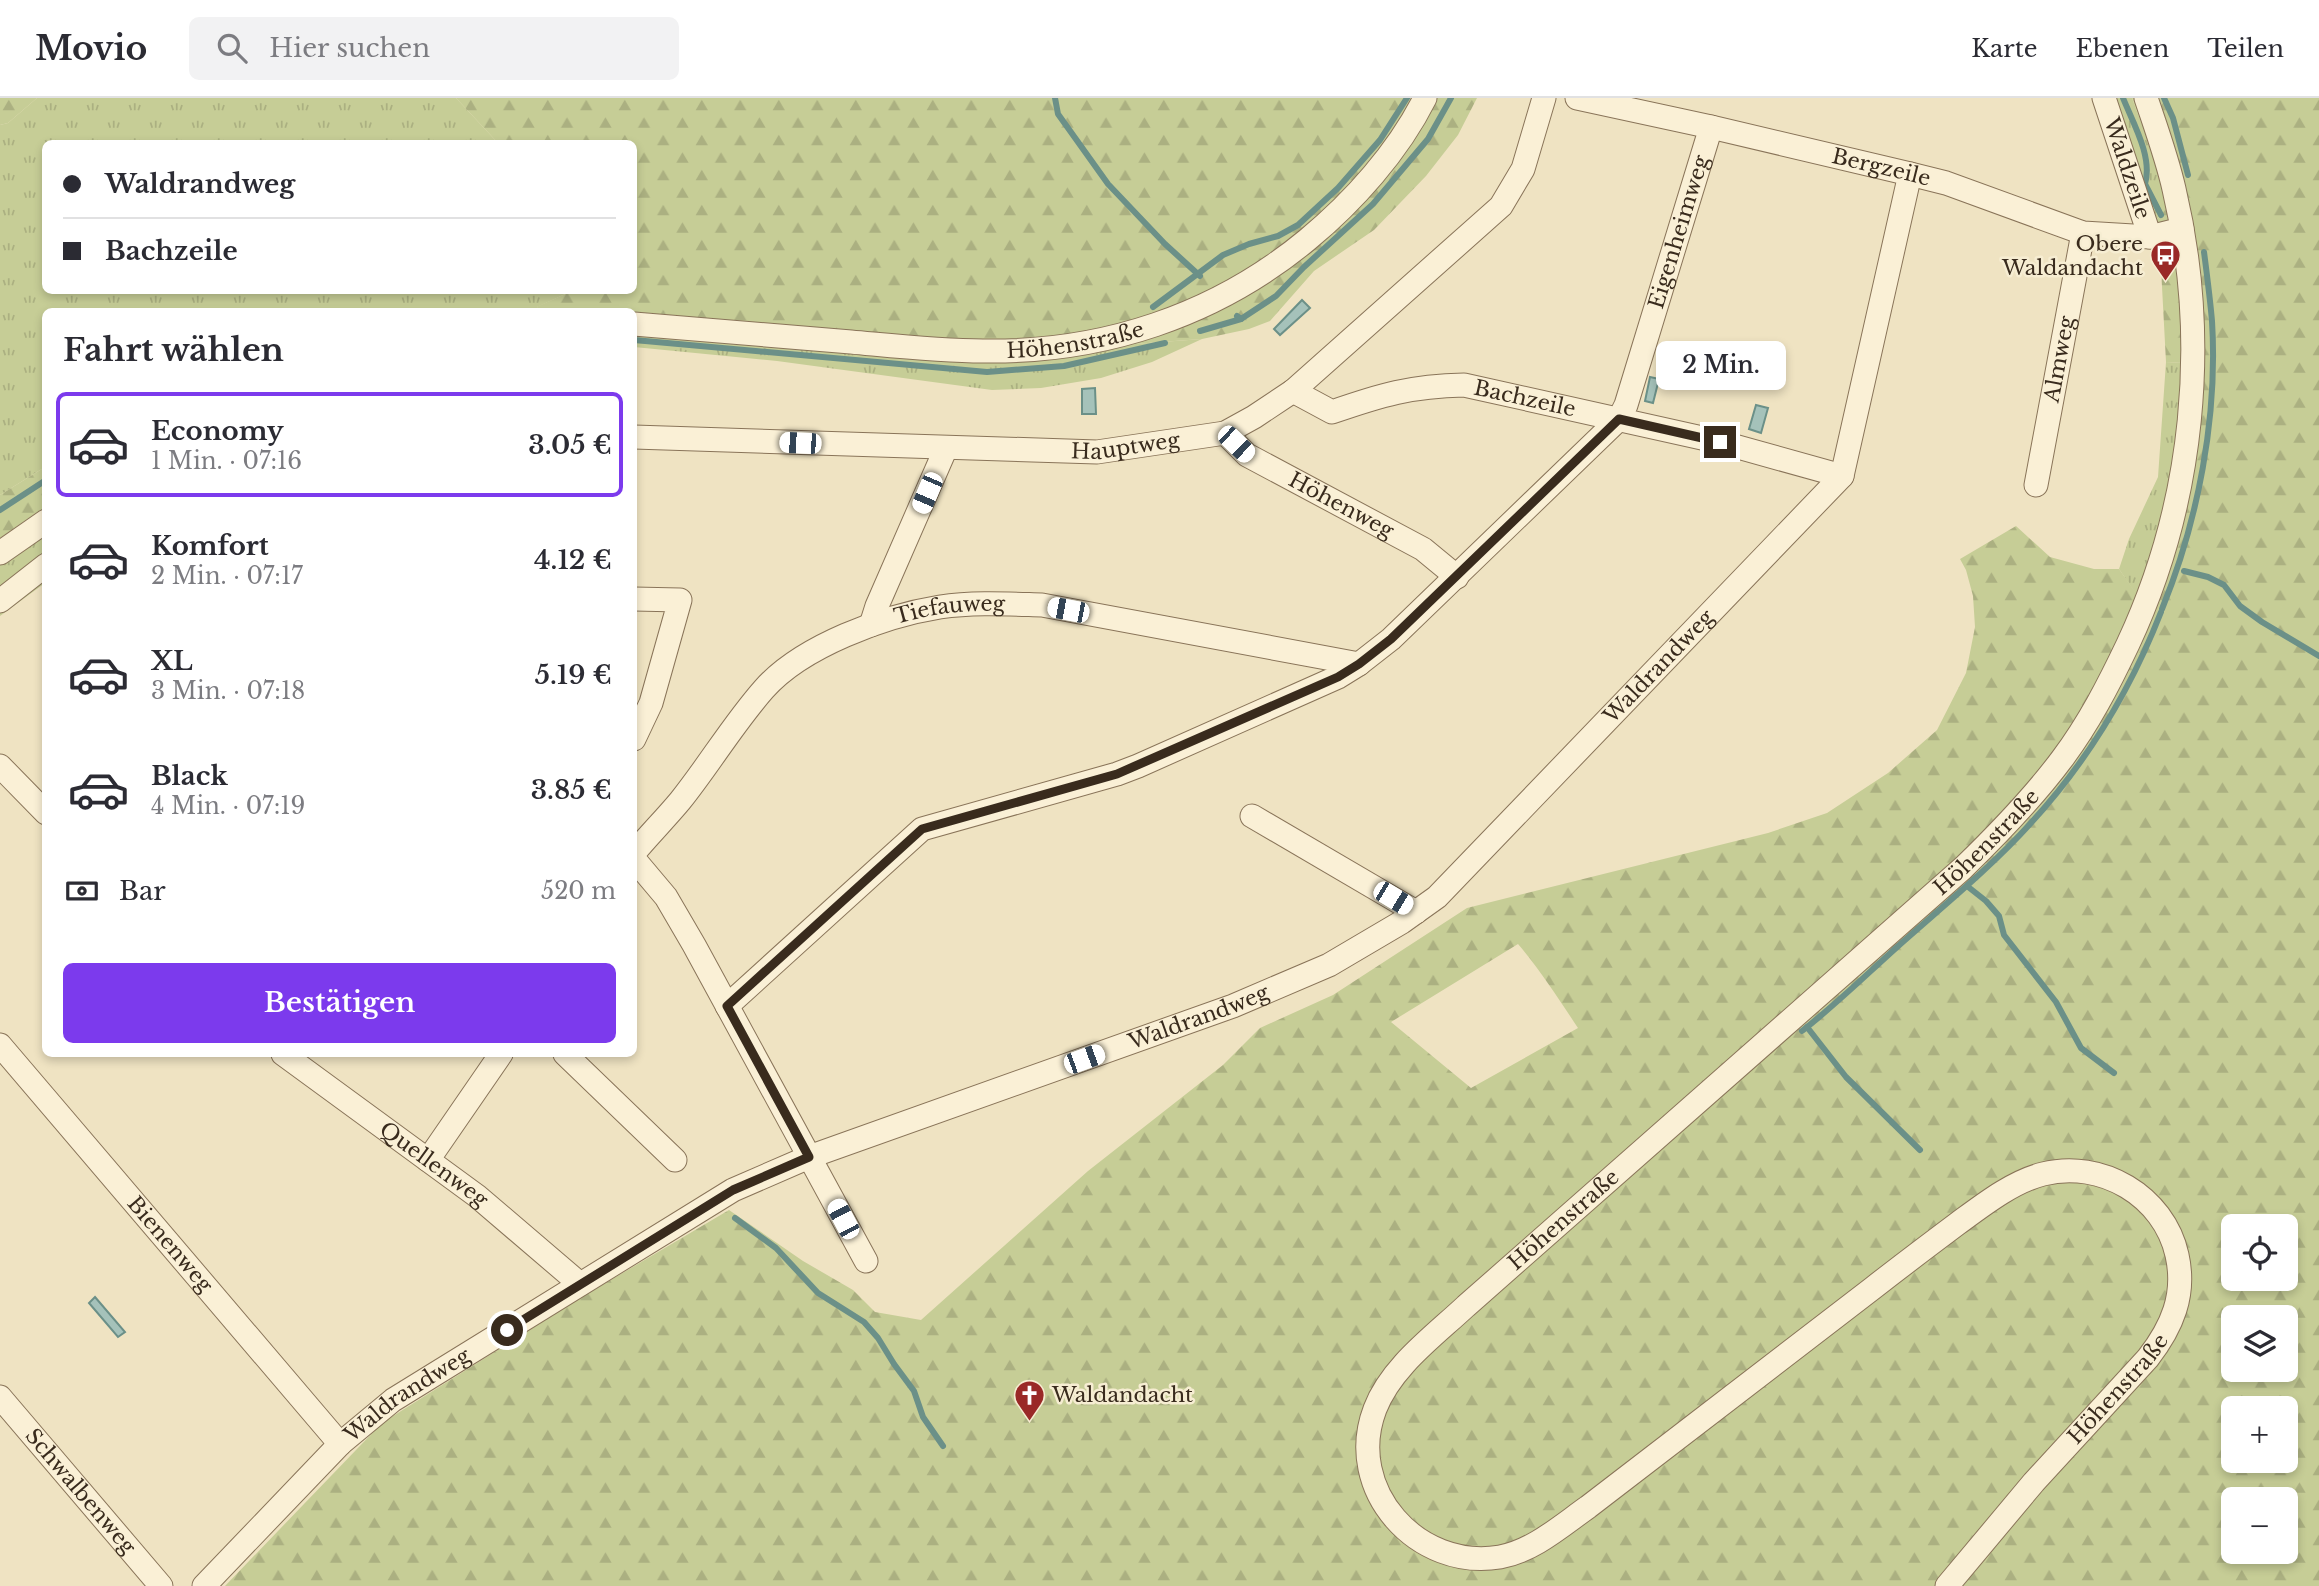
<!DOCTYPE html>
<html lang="de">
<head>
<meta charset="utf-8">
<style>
	body { margin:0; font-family:"Libre Baskerville",serif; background:#f2f2f3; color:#2b2b33; height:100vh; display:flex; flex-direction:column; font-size:26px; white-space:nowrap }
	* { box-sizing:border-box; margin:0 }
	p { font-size:23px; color:#7c7c81 }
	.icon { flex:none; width:38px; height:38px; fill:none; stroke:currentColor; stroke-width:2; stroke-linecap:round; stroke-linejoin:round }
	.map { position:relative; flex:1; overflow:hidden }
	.sheet { position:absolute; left:42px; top:210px; width:595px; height:749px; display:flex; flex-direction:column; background:#fff; border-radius:10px; box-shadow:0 4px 10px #0003 }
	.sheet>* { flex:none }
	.top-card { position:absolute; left:42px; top:42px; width:595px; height:154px; border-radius:10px; box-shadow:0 4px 10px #0003; display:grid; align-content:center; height:154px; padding:0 21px; background:#fff }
	.tools { position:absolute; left:2221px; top:1116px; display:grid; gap:14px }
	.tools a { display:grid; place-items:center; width:77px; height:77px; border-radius:10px; background:#fff; box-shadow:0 4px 10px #0003; font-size:35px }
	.end { position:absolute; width:32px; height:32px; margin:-16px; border:9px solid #392b1d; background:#fff; box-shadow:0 0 0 4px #fff }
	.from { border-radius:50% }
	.bubble { position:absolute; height:49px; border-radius:10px; background:#fff; box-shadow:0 4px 10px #0003; font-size:23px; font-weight:600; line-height:49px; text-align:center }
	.car { position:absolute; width:21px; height:42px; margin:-21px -10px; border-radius:9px; box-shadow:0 0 5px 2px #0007; background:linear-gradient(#fff 24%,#345 0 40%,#fff 0 76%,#345 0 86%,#fff 0) }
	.top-card b { display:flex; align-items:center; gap:24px; height:66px; font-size:26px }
	.top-card b+b { border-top:2px solid #e1e1e2 }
	.top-card i { width:18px; height:18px; background:#2b2b33 }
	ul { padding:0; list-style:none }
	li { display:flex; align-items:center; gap:21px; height:105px; margin:0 14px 10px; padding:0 7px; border:4px solid transparent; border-radius:10px }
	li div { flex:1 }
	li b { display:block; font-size:26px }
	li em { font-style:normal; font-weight:600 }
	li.current { border-color:#7c3aed }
	li>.icon { width:63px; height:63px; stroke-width:1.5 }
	h2 { padding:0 21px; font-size:32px; line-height:84px }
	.pay { display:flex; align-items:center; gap:18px; height:77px; padding:0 21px; font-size:26px }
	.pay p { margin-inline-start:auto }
	.cta { display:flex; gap:14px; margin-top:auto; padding:14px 21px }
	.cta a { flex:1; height:80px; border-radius:10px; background:#7c3aed; color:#fff; font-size:28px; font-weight:600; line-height:80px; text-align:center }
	header { display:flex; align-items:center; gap:42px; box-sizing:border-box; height:98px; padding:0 35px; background:#fff; border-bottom:2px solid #e1e1e2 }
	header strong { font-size:33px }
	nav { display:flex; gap:38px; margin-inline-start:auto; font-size:24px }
	.search { width:490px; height:63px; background:#f2f2f3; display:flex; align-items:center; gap:18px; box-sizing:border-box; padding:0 24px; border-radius:10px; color:#7c7c81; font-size:26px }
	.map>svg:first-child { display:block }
</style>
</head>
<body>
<header>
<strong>Movio</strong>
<div class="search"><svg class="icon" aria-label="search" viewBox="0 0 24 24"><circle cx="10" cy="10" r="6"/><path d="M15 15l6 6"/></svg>Hier suchen</div>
<nav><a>Karte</a><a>Ebenen</a><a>Teilen</a></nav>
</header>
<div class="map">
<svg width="2319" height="1488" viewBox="0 0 2319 1488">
	<defs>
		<pattern id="grass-tufts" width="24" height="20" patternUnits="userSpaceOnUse" patternTransform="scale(1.75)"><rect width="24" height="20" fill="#c6cd96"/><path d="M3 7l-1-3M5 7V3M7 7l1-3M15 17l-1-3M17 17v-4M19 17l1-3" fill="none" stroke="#abb081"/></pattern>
		<pattern id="forest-firs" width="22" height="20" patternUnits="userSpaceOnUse" patternTransform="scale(1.75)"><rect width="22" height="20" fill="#c6cd96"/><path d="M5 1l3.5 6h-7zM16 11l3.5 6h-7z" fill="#abb081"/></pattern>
	</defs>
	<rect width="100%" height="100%" fill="#efe3c2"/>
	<g fill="url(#grass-tufts)">
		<polygon points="37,0 456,0 498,45 46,46 46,192 572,193 537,209 547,214 46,214 45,369 0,397 0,27 8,25"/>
		<polygon points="2109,0 2132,0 2153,56 2168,110 2156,122"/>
		<polygon points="634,235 1117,250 1134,246 1202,241 1152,264 1101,280 1041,290 992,292 777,263 634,249"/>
		<polygon points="2166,264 2184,265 2172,386 2138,499 2119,471 2129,441 2158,379"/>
		<polygon points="45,409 45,485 0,518 0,440"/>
	</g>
	<g fill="url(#forest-firs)" fill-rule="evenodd">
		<polygon points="0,0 37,0 8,25 0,27"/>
		<polygon points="456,0 1477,0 1458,37 1426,78 1374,132 1314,173 1270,223 1249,231 1202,241 1134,246 1080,257 1023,263 634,235 634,214 547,214 536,209 572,193 634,192 634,46 498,45"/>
		<path d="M2132 0H2319V1488H225L382 1325 582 1199 729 1112 803 1163 853 1192 875 1214 921 1222 1088 1073 1223 967 1260 930 1333 897 1467 810 1768 735 1827 715 1888 675 1937 632 1966 575 1975 529 1973 498 1966 472 1960 461 2016 428 2050 459 2094 471H2119L2138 498 2172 386 2183 265 2166 264 2160 151 2151 122H2156L2168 109 2153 56ZM1518 846C1541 873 1558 900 1578 930L1471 990 1391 924ZM2233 1129H2286V1181H2233ZM2233 1220H2286V1272H2233ZM2233 1311H2286V1363H2233ZM2233 1402H2286V1454H2233Z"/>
		<polygon points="45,369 45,409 0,440 0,397"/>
	</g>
	<g fill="#a5c2ba" stroke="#6b9088" stroke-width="2">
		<polygon points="1302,202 1310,210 1280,237 1274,231"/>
		<polygon points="1650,279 1659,281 1653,305 1645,303"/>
		<polygon points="1095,290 1096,316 1082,316 1082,291"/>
		<polygon points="1756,307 1768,310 1761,335 1749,331"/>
		<polygon points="95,1199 125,1234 118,1239 89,1205"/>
	</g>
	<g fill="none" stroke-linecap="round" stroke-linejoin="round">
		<g stroke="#6b9088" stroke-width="6">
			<polyline points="1055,0 1058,16 1108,86 1165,146 1200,178"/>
			<path d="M2123 0C2133 25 2153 59 2145 86L2161 117"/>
			<polyline points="2164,0 2173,20 2188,77"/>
			<polyline points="1153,209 1223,157 1249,146 1278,138 1298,127 1338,90 1380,42 1407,0"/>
			<polyline points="1237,218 1241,221 1276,198 1304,169 1373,106 1428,41 1451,0"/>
			<polyline points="1200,233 1241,221"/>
			<polyline points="634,242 987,274 1064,268 1165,245"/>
			<polyline points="0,412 46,382"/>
			<polyline points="2184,473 2208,479 2224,487 2240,508 2262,524 2319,558"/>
			<path d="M2162 511C2198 423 2218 319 2212 223 2210 200 2207 177 2204 154"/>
			<polyline points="1967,788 1986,803 1999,818 2004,837 2056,904 2081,950 2114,975"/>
			<polyline points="1807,929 1846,979 1920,1052"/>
			<path d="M1802 933C1838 905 1871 872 1905 842 1948 804 1992 768 2030 726 2086 665 2131 591 2161 514"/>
			<polyline points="735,1120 776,1150 818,1195 864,1224 878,1240 894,1266 914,1293 923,1319 943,1348"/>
		</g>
		<defs>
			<g id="minor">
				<path id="s1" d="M1577 0 1711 29 1910 76 1946 85 2083 135 2150 139 2182 131"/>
				<path id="s2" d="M2104 0 2150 139"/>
				<path id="s3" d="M634 226C706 232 778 238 851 244 895 248 939 253 983 253 1102 255 1215 218 1307 142 1353 104 1398 54 1425 0"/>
				<path id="s4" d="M1293 293 1332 314C1381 297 1411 288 1464 287L1720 344 1842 378"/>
				<path id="s5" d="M1225 335 1247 357 1423 451 1457 479"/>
				<path id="s6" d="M634 339 1097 354 1225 335 1254 319 1293 293 1501 108 1523 71 1544 0"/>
				<path id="s7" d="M2036 387 2083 135"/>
				<polyline points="0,455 46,423"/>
				<polyline points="634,501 680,502 651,605 634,641"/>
				<polyline points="0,503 46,467"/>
				<polyline points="871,527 877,508 946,350"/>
				<polyline points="0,668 46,715"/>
				<polyline points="1252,718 1416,814"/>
				<path id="s8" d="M634 755C649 737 665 721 680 703 709 667 733 626 764 591 802 548 884 518 940 509 974 504 1008 506 1042 507L1359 566"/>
				<polyline points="634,761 666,799 694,847 866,1163"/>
				<path id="s9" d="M727 908 922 731 1117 676 1138 668 1338 579 1359 566 1391 541 1619 321 1626 307 1711 29"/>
				<path id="s10" d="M0 947 340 1346"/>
				<path id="s11" d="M283 956 477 1098 580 1186"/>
				<polyline points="565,956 675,1062"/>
				<polyline points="428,1062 501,956"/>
				<path id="s12" d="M0 1299 161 1488"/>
				<path id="s13" d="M204 1488 340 1346 393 1302 733 1092 809 1059 1233 908 1329 867 1402 824 1437 799 1842 378 1910 76"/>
				<path id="s14" d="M1947 1488 2034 1384 2148 1260C2172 1229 2186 1197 2177 1157 2164 1098 2101 1061 2043 1076 2012 1084 1983 1107 1957 1126 1929 1147 1901 1168 1873 1190 1778 1263 1683 1336 1588 1409 1561 1428 1533 1453 1500 1459 1418 1473 1344 1392 1375 1311 1391 1269 1434 1238 1466 1208L1963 770C1998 736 2033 700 2062 661 2089 625 2109 586 2128 546 2194 405 2210 243 2174 91 2167 60 2156 30 2146 0"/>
			</g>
		</defs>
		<use href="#minor" stroke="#897459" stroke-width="25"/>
		<use href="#minor" stroke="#faf0d6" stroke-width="23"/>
	</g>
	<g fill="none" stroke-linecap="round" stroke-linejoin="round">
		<polyline stroke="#392b1d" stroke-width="9" points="507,1232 733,1092 809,1059 727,908 922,731 1117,676 1338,579 1359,566 1391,541 1619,321 1720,344"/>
	</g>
	<defs>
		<symbol id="bus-pin" viewBox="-11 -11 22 30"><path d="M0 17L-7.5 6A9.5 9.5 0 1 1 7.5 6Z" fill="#9a2927" stroke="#f6edd2"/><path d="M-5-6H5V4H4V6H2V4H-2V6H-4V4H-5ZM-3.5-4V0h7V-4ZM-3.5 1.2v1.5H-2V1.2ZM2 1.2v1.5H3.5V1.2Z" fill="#fff"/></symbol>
		<symbol id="church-pin" viewBox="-11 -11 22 30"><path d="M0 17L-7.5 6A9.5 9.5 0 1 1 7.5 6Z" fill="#9a2927" stroke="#f6edd2"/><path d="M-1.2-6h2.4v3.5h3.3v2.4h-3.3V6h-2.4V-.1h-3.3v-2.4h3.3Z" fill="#fff"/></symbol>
	</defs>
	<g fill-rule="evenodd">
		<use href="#bus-pin" x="2148" y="140" width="35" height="47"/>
		<use href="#church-pin" x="1012" y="1280" width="35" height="47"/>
	</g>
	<g text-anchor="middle" stroke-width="5" stroke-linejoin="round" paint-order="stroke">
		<g font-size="21" fill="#392b1d" stroke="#f6edd2">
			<text dy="7" stroke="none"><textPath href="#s1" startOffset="312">Bergzeile</textPath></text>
			<text dy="7" stroke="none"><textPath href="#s2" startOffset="74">Waldzeile</textPath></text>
			<text dy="7" stroke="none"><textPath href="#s9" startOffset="1286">Eigenheimweg</textPath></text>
			<text dy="7" stroke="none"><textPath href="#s3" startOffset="443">Höhenstraße</textPath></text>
			<text dy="7" stroke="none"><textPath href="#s7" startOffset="128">Almweg</textPath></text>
			<text dy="7" stroke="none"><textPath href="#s4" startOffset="242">Bachzeile</textPath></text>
			<text dy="7" stroke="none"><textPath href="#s6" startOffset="492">Hauptweg</textPath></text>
			<text dy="7" stroke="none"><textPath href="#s5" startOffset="138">Höhenweg</textPath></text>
			<text dy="7" stroke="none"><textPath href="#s8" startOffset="416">Tiefauweg</textPath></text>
			<text dy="7" stroke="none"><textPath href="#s13" startOffset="1750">Waldrandweg</textPath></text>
			<text dy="7" stroke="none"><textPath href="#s14" startOffset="2326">Höhenstraße</textPath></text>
			<text dy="7" stroke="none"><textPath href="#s13" startOffset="1162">Waldrandweg</textPath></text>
			<text dy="7" stroke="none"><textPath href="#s11" startOffset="187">Quellenweg</textPath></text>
			<text dy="7" stroke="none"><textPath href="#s14" startOffset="1759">Höhenstraße</textPath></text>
			<text dy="7" stroke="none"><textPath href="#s10" startOffset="262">Bienenweg</textPath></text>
			<text dy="7" stroke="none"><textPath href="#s14" startOffset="261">Höhenstraße</textPath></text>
			<text dy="7" stroke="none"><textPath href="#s13" startOffset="280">Waldrandweg</textPath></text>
			<text dy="7" stroke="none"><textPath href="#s12" startOffset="124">Schwalbenweg</textPath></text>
		</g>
		<g font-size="21" fill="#392b1d" stroke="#f6edd2" text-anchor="end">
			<text x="2143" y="153">Obere<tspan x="2143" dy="24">Waldandacht</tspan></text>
			<text x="1052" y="1304" text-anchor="start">Waldandacht</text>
		</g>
	</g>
</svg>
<div class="tools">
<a><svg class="icon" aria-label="locate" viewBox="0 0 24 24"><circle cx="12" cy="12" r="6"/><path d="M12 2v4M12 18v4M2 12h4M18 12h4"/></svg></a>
<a><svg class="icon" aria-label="layers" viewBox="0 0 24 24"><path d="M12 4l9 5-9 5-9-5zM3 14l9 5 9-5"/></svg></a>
<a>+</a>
<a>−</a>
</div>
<i class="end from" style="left:507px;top:1232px"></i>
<i class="end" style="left:1720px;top:344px"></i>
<div class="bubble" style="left:1656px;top:243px;width:130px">2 Min.</div>
<i class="car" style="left:800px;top:345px;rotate:272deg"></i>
<i class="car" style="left:1236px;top:346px;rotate:134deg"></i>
<i class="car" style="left:927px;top:395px;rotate:203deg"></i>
<i class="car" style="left:1068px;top:512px;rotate:281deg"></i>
<i class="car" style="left:1393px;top:800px;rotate:121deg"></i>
<i class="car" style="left:1084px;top:961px;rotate:70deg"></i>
<i class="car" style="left:843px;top:1121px;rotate:332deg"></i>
<div class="top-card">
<b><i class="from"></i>Waldrandweg</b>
<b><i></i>Bachzeile</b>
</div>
<section class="sheet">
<h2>Fahrt wählen</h2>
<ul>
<li class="current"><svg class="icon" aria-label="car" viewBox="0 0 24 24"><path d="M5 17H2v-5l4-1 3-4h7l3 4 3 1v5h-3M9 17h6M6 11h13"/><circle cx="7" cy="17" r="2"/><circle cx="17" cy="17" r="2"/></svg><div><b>Economy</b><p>1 Min. · 07:16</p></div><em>3.05 €</em></li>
<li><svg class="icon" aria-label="car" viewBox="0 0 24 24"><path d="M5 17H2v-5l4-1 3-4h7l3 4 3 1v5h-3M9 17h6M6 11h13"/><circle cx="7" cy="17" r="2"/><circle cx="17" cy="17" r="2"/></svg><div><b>Komfort</b><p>2 Min. · 07:17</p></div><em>4.12 €</em></li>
<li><svg class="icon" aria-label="car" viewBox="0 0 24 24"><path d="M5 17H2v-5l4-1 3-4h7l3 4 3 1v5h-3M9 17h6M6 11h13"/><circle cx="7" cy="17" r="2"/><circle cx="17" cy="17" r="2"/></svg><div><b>XL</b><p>3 Min. · 07:18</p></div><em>5.19 €</em></li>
<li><svg class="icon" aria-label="car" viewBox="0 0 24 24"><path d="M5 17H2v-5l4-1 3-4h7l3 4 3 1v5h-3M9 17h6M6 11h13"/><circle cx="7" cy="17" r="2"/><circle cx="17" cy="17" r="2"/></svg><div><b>Black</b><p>4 Min. · 07:19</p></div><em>3.85 €</em></li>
</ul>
<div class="pay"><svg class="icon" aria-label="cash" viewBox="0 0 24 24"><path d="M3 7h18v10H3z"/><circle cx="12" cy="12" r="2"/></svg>Bar<p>520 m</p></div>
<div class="cta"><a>Bestätigen</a></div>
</section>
</div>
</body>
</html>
